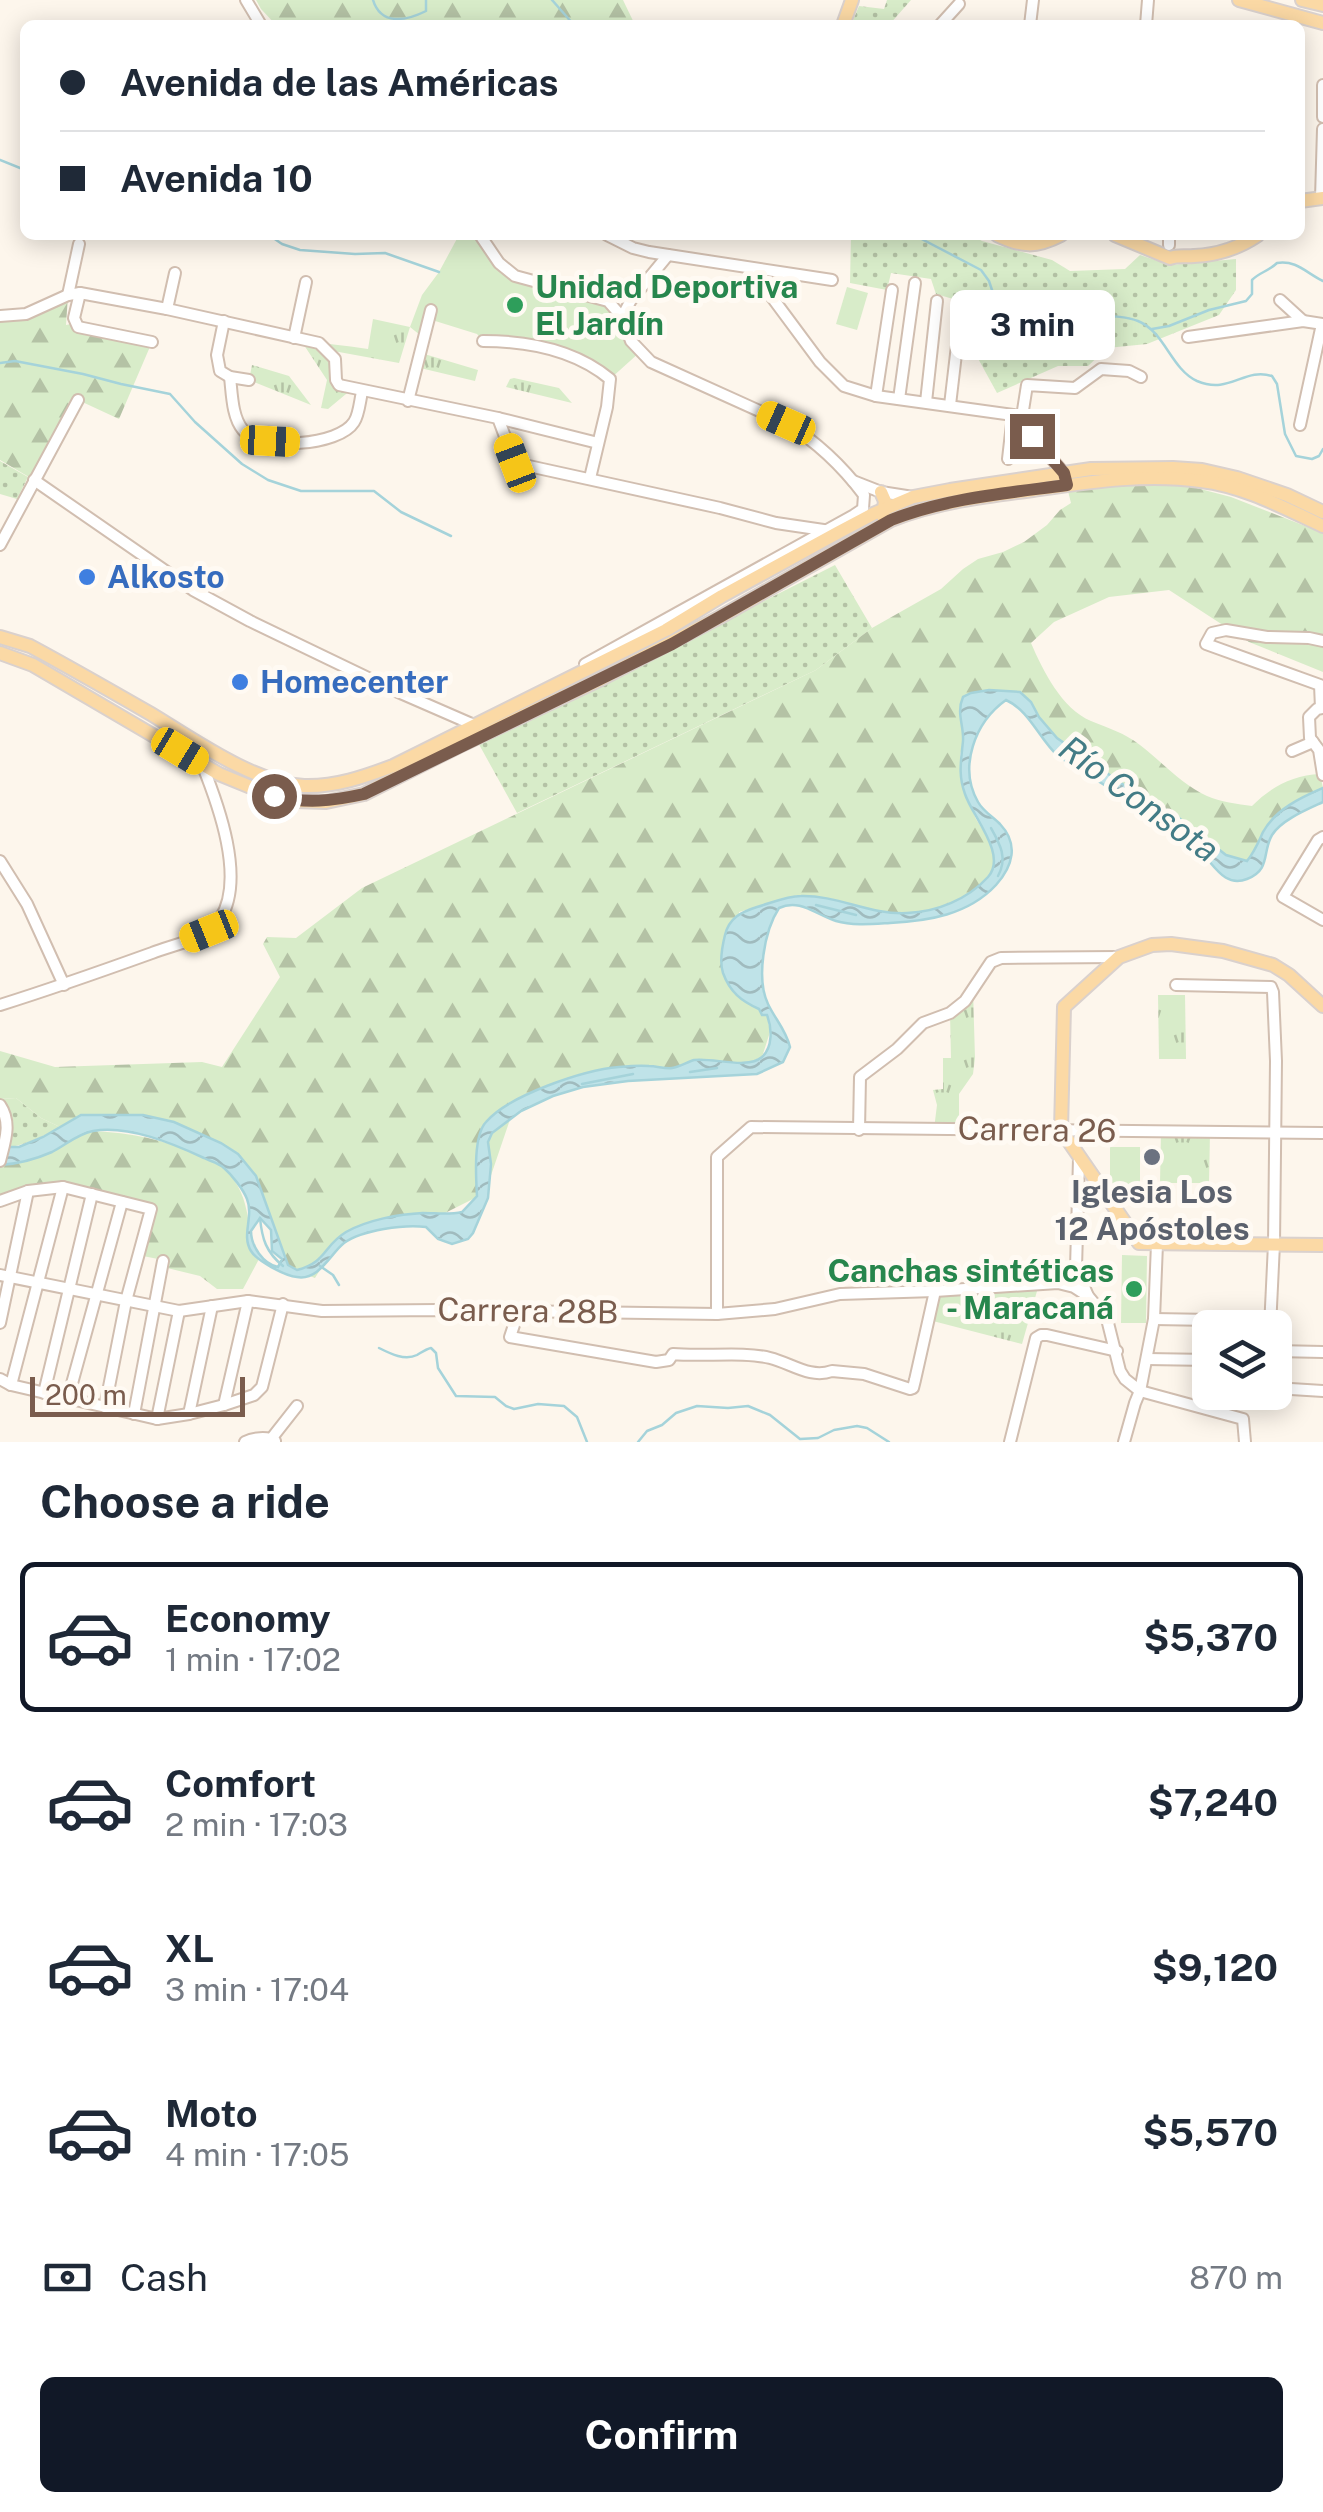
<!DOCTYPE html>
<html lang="en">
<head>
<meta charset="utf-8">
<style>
	body { margin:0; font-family:"Public Sans",sans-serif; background:#f2f2f3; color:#1f2937; height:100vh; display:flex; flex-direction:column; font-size:38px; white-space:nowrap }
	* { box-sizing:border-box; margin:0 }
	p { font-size:32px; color:#747a83 }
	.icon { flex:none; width:55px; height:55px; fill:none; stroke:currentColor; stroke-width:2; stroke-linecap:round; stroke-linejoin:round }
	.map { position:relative; height:1442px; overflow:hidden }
	.side { display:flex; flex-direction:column; background:#fff; flex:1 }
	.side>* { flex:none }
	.top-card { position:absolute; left:20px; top:20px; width:1285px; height:220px; border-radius:15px; box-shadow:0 5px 25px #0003; display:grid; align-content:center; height:220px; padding:0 40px; background:#fff }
	.buttons { position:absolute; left:1192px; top:1310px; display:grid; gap:20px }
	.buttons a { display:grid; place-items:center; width:100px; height:100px; border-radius:15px; background:#fff; box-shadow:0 5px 25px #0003; font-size:50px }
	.scale { position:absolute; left:30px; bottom:25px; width:215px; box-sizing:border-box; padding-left:10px; border:5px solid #7a5c4d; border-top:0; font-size:28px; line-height:35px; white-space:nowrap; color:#7a5c4d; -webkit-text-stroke:8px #fffaf3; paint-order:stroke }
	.end { position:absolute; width:45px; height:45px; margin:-22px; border:12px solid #7a5c4d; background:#fff; box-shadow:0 0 0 5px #fff }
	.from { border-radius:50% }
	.bubble { position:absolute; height:70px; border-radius:15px; background:#fff; box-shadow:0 5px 25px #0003; font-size:32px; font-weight:700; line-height:70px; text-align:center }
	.car { position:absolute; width:30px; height:60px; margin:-30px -15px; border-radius:12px; box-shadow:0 0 8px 2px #0007; background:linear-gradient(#f5c518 24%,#345 0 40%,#f5c518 0 76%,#345 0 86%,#f5c518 0) }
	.top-card b { display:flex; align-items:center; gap:35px; height:95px; font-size:38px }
	.top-card b+b { border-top:2px solid #e0e1e3 }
	.top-card i { width:25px; height:25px; background:#1f2937 }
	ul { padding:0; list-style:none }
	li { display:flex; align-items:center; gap:30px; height:150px; margin:0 20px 15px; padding:0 20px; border:5px solid transparent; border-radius:15px }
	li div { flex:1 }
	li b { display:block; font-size:38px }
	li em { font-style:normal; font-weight:700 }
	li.on { border-color:#111827 }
	li>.icon { width:90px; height:90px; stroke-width:1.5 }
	h2 { padding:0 40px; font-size:45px; line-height:120px }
	.pay { display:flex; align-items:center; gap:25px; height:110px; padding:0 40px; font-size:38px }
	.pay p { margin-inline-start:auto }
	.primary-button { display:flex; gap:20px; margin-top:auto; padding:20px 40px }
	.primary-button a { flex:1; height:115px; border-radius:15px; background:#111827; color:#fff; font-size:40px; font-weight:700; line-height:115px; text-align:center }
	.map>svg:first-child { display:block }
</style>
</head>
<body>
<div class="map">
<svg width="1323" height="1442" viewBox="0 0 1323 1442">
	<defs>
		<pattern id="grass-dots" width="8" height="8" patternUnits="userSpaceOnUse" patternTransform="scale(2.5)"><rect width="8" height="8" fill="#d8ecc9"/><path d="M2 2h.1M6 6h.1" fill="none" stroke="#b4c2a5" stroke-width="1.8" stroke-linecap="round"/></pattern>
		<pattern id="forest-firs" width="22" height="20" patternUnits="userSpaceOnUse" patternTransform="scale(2.5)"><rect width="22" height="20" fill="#d8ecc9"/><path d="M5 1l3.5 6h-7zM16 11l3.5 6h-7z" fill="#b4c2a5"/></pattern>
		<pattern id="park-tufts" width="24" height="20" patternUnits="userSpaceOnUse" patternTransform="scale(2.5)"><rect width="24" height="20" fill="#d8ecc9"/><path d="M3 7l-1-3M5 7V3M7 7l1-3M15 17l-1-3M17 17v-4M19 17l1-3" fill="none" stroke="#b4c2a5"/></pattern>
		<pattern id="water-waves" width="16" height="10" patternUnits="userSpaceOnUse" patternTransform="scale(2.5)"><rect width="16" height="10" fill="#bfe3e8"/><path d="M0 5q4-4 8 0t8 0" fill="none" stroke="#a0bbbe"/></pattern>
	</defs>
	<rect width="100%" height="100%" fill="#fdf6ec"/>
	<g fill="url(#grass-dots)">
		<polygon points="887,0 911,0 889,25 851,25 859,6 884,9"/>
		<polygon points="851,235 971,235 982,241 1052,260 1070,271 1125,269 1140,255 1170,265 1236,259 1236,290 1219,315 1147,344 1107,348 1088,366 1058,366 997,393 975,353 978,311 961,312 960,301 936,294 931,279 891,273 887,290 850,283"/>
		<polygon points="0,461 28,477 17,499 0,494"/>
		<polygon points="835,565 872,628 816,670 517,813 476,739 683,642"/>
		<path d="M16 1098 41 1118 60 1127C41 1137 25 1146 3 1148L0 1099Z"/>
	</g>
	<g fill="url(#forest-firs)">
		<polygon points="256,0 623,0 635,25 276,25 261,9"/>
		<polygon points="68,295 66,325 75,323 152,342 119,419 78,400 34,480 0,460 0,317 23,315"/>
		<path d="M1146 483 1185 485 1231 497 1323 533V672L1249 642 1169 590 1109 597 1054 622 1031 643C1043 671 1062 709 1091 721 1110 729 1123 732 1140 745 1162 762 1181 784 1207 796 1220 802 1238 804 1252 806 1271 787 1293 775 1320 774L1323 788C1301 798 1277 811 1263 832 1257 842 1255 851 1247 861L1226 855 1174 814 1141 797 1091 764 1055 737 1020 692C1001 690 981 688 963 697L959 711 962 725 963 743 960 755 964 793 976 819 993 846 994 864 991 875 956 905 919 912 903 914 874 911 834 900 798 895 739 912 735 993 767 1014 770 1032 762 1057 750 1062C672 1066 590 1071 517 1099L485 1193 425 1223 341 1236 315 1278 287 1268 238 1153 221 1143 174 1122 143 1115H81L60 1127 41 1118 16 1098 0 1099V1051L55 1067 202 1062 222 1067 280 977 263 944 267 937 296 938 362 888 816 670 872 628 941 589 963 569 978 559 1003 552 1024 542 1047 525 1060 510 1071 503 1068 491Z"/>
		<path d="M93 1131C131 1133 164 1139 198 1155 207 1159 218 1163 225 1169 239 1183 245 1199 248 1218 251 1236 241 1244 259 1259L243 1289H217L200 1276 163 1267V1260L138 1255 150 1209 63 1187 0 1201V1166L53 1151 70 1139Z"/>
	</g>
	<g fill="url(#park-tufts)">
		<path d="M373 319 410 327 399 363 328 350 336 380 352 389 328 409 321 408 327 380 300 339C322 344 345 345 368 349Z"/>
		<polygon points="421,353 478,370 475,381 416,367"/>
		<polygon points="252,365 289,376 311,405 249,380"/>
		<polygon points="514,378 559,388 572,403 506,387 510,379"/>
		<polygon points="973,990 975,1058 973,1074 959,1094 959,1129 934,1129 937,1105 933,1090 943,1089 943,1058 951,1058 950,1013"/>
		<polygon points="1158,995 1185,995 1186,1059 1159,1059"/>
		<polygon points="1161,1132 1210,1133 1209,1183 1160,1183"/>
		<polygon points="1039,1284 1022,1344 929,1320 935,1291"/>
	</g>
	<g fill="#d8ecc9">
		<polygon points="459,235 480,235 506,270 608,301 640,352 610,379 576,357 483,341 477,334 432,320 425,339 410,327 422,295 439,272"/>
		<polygon points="847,287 868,293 857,330 836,324"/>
		<rect x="1110" y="1147" width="30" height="46"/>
		<polygon points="1122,1255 1147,1256 1146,1323 1121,1323"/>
	</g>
	<path fill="url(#water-waves)" stroke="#a5d3da" stroke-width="2.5" fill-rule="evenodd" d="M989 690 1020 692 1031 702 1039 717 1057 738 1141 797 1174 814 1226 855 1247 861C1255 851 1258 843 1263 832 1276 809 1300 798 1323 788V802C1308 809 1281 820 1272 835 1262 852 1271 870 1247 879 1229 886 1219 873 1209 861 1174 821 1127 801 1084 772 1076 766 1066 762 1058 756 1039 739 1030 711 1006 700 975 722 958 767 978 802 983 811 993 817 1000 824 1019 844 1013 866 996 885 968 915 928 921 890 923 873 924 853 926 836 921 816 915 800 898 779 908 764 931 756 979 768 1004 775 1019 786 1030 790 1047L783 1062 757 1074 628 1081 583 1087 553 1096 521 1111 492 1133 488 1142 491 1164 488 1198 473 1233 468 1239 452 1244 438 1239 426 1227C405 1224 362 1230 344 1243 331 1253 319 1281 297 1277 285 1276 257 1261 251 1251 241 1235 254 1217 247 1199 243 1189 232 1175 224 1168 219 1163 210 1161 204 1158 172 1143 128 1125 93 1131 77 1134 66 1145 52 1152 36 1159 17 1164 0 1165V1147H19L43 1137 81 1115H143L174 1122 221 1143 238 1154 256 1176 288 1265 297 1270C327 1262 323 1246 346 1232 367 1220 399 1214 423 1213 436 1213 449 1215 462 1212L477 1196C476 1178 473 1136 486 1122 509 1095 584 1070 619 1067 629 1066 640 1065 649 1066 657 1066 665 1069 672 1068 680 1067 687 1062 694 1060 712 1057 747 1070 762 1057 773 1047 772 1028 767 1015H762L759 1009C741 1001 730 992 723 973 719 961 722 947 725 935 729 918 741 912 757 907 771 903 787 896 801 896 837 895 870 915 907 913 937 912 968 899 988 877 1008 855 972 816 965 794 958 775 961 761 963 741 964 725 956 713 963 697L971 693ZM260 1218 271 1230 272 1251 282 1259 278 1267C263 1264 251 1246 251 1231Z"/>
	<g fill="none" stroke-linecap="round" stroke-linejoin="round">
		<g stroke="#a5d3da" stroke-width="2.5">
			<path d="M373 0C381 26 406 21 426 11V0"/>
			<polyline points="552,0 574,25"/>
			<polyline points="0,160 25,170"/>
			<polyline points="269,235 282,244 300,250 355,254 385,253 439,272"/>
			<path d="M914 235 981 270 989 281 1000 314C1007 317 1015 321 1022 322 1030 322 1038 319 1045 318 1066 315 1118 313 1138 321 1165 332 1171 369 1197 381 1230 395 1244 367 1272 376L1277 384 1285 434 1296 456 1312 459 1319 456 1323 449"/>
			<path d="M1152 329 1169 326 1209 310 1246 301 1252 294V280C1260 272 1269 271 1277 263 1297 260 1306 273 1323 281"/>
			<polyline points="0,363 15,361 83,374 121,384 170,394 195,422 242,464 268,480 301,491 374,491 401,512 451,536"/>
			<path d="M991 828C1000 844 1008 858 998 876"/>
			<polyline points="816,905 856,915"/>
			<polyline points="690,1072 717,1068"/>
			<polyline points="582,1084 633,1074"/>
			<path d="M260 1218C262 1239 266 1252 283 1266"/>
			<polyline points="320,1266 333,1275 339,1285"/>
			<path d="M379 1348C391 1354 405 1361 417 1355 422 1352 426 1349 431 1348L436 1353 438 1368 456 1396 495 1397 506 1406 514 1409 538 1404 564 1406 577 1417 587 1442"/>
			<polyline points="638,1442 647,1431 662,1425 676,1413 697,1406 728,1408 748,1406 770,1415 800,1439 818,1438 834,1430 857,1426 867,1428 889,1442"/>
		</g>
		<defs>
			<g id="minor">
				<polyline points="246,0 261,25"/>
				<polyline points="940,25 959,4"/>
				<polyline points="1030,25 1033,0"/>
				<polyline points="1146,25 1148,0"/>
				<polyline points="1323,85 1323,117"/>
				<polyline points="1321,198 1323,129"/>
				<path d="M480 235 499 263 515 276 608 301 622 317 631 341 651 362 786 423C817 442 843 467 864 495L863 509 854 515 585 664"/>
				<polyline points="607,235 633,248 649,252 832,280"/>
				<polyline points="1169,235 1169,245"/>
				<polyline points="751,269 820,362 844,386 876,396 1013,415 1064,473 1065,478"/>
				<polyline points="80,293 74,318 78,327 152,342"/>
				<polyline points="68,295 79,244"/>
				<polyline points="1280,300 1303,321"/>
				<polyline points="167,309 175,273"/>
				<polyline points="0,316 26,314 68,295 80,293 167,309 319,343 335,359 336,380 339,385 498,418 515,463 720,508 776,523 837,532"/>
				<polyline points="622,317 631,300 668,255"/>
				<polyline points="224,321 217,355 220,371 230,377 249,380"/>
				<polyline points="1188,337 1303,321 1323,324"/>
				<polyline points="294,338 306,282"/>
				<path d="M483 341C527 341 574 349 610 379L607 407 590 478"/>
				<path d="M230 377C232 394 232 417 243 430 262 451 339 446 354 422 359 415 360 400 362 392"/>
				<polyline points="876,396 892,290"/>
				<polyline points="899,399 915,283"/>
				<polyline points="408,401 431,310"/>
				<polyline points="926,402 937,301"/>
				<polyline points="950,405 960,320"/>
				<polyline points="498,418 598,443"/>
				<polyline points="1021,423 1027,385 1075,388 1101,369 1129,371 1141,377"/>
				<polyline points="1300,425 1322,324"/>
				<polyline points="1008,459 1013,415"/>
				<polyline points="34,480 193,590 250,621 389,688 474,725"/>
				<polyline points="853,481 881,492 913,497"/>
				<polyline points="0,545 78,400"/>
				<polyline points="1321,708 1320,685 1206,644 1212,633 1226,630 1267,637 1309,638 1323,641"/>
				<polyline points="1323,708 1317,709 1309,717 1310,738 1319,750 1323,775"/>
				<polyline points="1292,751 1313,742"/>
				<polyline points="1323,837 1318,840 1283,897 1323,920"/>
				<polyline points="0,861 27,904 64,985"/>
				<polyline points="1176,985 1271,987 1273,992 1276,1061 1274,1244 1270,1328"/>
				<path d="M0 1005C51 989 102 971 152 953 170 946 194 941 210 931 212 929 218 922 220 919 246 879 218 804 202 764"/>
				<path d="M0 1105C12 1123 5 1141 0 1161"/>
				<polyline points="859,1130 860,1077 897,1049 923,1023 950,1013 965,1001 991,962 1001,958 1119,957"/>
				<polyline points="1079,1159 1076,1268 1088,1296 1107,1319 1120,1371 1125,1379 1140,1391 1243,1419 1245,1442"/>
				<polyline points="0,1201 28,1191 63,1187 151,1209 126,1301 105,1407"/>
				<polyline points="0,1275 179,1311 248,1301 322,1311 439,1310 717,1314 775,1309 840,1294 935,1291 1058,1283 1074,1287 1088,1296"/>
				<path d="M515 1311 514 1325 510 1337 656 1362 669 1360 673 1354C704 1357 742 1351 770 1358 791 1363 810 1379 832 1371L864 1374 910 1389 913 1388 915 1380 935 1291"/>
				<polyline points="717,1314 717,1157 751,1127 1323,1133"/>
				<polyline points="1154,1319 1270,1321"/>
				<polyline points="0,1323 28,1191"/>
				<polyline points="1275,1351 1323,1352"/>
				<polyline points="1147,1359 1210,1360"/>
				<polyline points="0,1379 11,1385 157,1419 189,1414 224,1405 254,1395 262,1387 283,1304"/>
				<polyline points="11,1385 63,1187"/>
				<polyline points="1275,1388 1323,1391"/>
				<polyline points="44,1393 92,1194"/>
				<polyline points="68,1398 122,1202"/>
				<polyline points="224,1405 248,1301"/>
				<polyline points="134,1414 163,1261"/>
				<polyline points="189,1414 212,1306"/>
				<polyline points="157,1419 179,1311"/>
				<polyline points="271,1439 297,1406"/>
				<path d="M245 1442C253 1438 267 1436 275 1441"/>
				<polyline points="1010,1442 1036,1338 1041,1335 1047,1335 1117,1351"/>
				<polyline points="1124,1442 1135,1403 1140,1391 1154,1319 1157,1244"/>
			</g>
			<g id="major">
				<polyline points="1239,0 1323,23"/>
				<polyline points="1302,0 1323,5"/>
				<polyline points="843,25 852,0"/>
				<polyline points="1300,201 1323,198"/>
				<path d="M997 235C1022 247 1036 248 1061 235"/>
				<path d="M1115 235 1170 258C1178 255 1185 257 1194 256 1217 255 1239 248 1258 235"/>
				<polyline points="881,492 885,501 883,516"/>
				<path d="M0 637 30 646C71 668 111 691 151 714 194 740 254 783 304 786 335 787 364 777 393 766L666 630 722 596 839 532 873 514 913 497 950 490 1091 469 1173 468 1202 470 1237 478 1287 495 1323 512"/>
				<path d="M0 653 33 665 219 774 275 797 295 801 326 802 364 794 459 746 601 679 720 617 891 520C937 502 985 496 1033 490 1089 482 1145 473 1201 481 1244 486 1284 508 1323 526"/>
				<polyline points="1323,1006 1289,975 1273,965 1223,951 1171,944 1152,945 1119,957 1064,1007 1061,1130 1139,1243 1323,1245"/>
			</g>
		</defs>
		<use href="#minor" stroke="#d1beb0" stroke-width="14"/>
		<use href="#major" stroke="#dad1cd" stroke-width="16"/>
		<use href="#minor" stroke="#fff" stroke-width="10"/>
		<use href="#major" stroke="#fbd9a5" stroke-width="12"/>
	</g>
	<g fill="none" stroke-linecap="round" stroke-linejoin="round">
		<path stroke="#7a5c4d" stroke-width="12" d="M274 796C306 804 332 801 364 794L672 644 891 520C947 498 1008 493 1067 485L1064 473 1032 436"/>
	</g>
	<g fill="#2e9e5b" stroke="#fffaf3" stroke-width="4">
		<circle cx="515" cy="305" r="10"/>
		<circle cx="1134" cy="1289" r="10"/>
	</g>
	<g fill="#3f7fe0" stroke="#fffaf3" stroke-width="4">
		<circle cx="87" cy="577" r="10"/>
		<circle cx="240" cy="682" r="10"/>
	</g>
	<circle fill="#6b7280" stroke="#fffaf3" stroke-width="4" cx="1152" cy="1157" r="10"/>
	<g text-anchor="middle" stroke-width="10" stroke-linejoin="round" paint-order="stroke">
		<g font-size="32" font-weight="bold" fill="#27864d" stroke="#fffaf3" text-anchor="start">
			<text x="535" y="298">Unidad Deportiva<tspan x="535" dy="37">El Jardín</tspan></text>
			<text x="1114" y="1282" text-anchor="end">Canchas sintéticas<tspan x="1114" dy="37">- Maracaná</tspan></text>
		</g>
		<g font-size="32" font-weight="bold" fill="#366cbe" stroke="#fffaf3" text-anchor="start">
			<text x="107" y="588">Alkosto</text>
			<text x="260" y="693">Homecenter</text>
		</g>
		<g font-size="32" fill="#7a5c4d" stroke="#fffaf3">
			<text transform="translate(1037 1130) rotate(1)" y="11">Carrera 26</text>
			<text transform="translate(528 1311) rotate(1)" y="11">Carrera 28B</text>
		</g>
		<g font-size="32" font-weight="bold" fill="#5b616d" stroke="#fffaf3">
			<text x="1152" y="1203">Iglesia Los<tspan x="1152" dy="37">12 Apóstoles</tspan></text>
		</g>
		<g font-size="35" font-style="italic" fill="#437c86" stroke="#fffaf3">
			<text transform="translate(1139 799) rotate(36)" y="12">Río Consota</text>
		</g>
	</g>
</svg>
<div class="buttons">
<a><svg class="icon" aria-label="layers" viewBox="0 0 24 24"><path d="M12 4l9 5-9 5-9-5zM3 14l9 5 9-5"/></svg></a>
</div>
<div class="scale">200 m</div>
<i class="end from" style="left:274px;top:796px"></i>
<i class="end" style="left:1032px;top:436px"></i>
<div class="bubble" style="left:950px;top:290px;width:165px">3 min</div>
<i class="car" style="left:786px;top:423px;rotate:294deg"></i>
<i class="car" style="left:270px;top:441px;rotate:93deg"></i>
<i class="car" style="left:515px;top:463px;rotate:339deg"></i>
<i class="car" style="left:180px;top:751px;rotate:121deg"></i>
<i class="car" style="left:209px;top:931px;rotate:248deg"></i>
<div class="top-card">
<b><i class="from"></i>Avenida de las Américas</b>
<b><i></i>Avenida 10</b>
</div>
</div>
<section class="side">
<h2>Choose a ride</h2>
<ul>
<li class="on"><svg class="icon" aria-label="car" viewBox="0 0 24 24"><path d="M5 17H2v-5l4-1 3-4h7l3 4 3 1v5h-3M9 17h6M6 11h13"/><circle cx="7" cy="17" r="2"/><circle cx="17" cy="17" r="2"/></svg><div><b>Economy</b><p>1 min · 17:02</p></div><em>$5,370</em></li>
<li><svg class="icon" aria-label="car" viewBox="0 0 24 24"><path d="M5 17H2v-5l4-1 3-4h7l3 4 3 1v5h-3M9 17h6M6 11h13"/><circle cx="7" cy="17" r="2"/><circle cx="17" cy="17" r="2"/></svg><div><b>Comfort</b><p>2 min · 17:03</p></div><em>$7,240</em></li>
<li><svg class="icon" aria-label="car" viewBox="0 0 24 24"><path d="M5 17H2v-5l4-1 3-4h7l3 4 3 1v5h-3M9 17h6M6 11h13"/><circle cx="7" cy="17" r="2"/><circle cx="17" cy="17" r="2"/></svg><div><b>XL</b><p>3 min · 17:04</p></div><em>$9,120</em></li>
<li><svg class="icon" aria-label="car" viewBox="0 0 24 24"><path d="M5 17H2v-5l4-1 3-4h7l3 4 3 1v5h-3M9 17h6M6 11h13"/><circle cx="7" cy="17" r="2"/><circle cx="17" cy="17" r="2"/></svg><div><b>Moto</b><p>4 min · 17:05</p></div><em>$5,570</em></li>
</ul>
<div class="pay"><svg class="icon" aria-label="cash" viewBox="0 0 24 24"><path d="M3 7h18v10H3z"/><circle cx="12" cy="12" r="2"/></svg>Cash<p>870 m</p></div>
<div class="primary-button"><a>Confirm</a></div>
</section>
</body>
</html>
